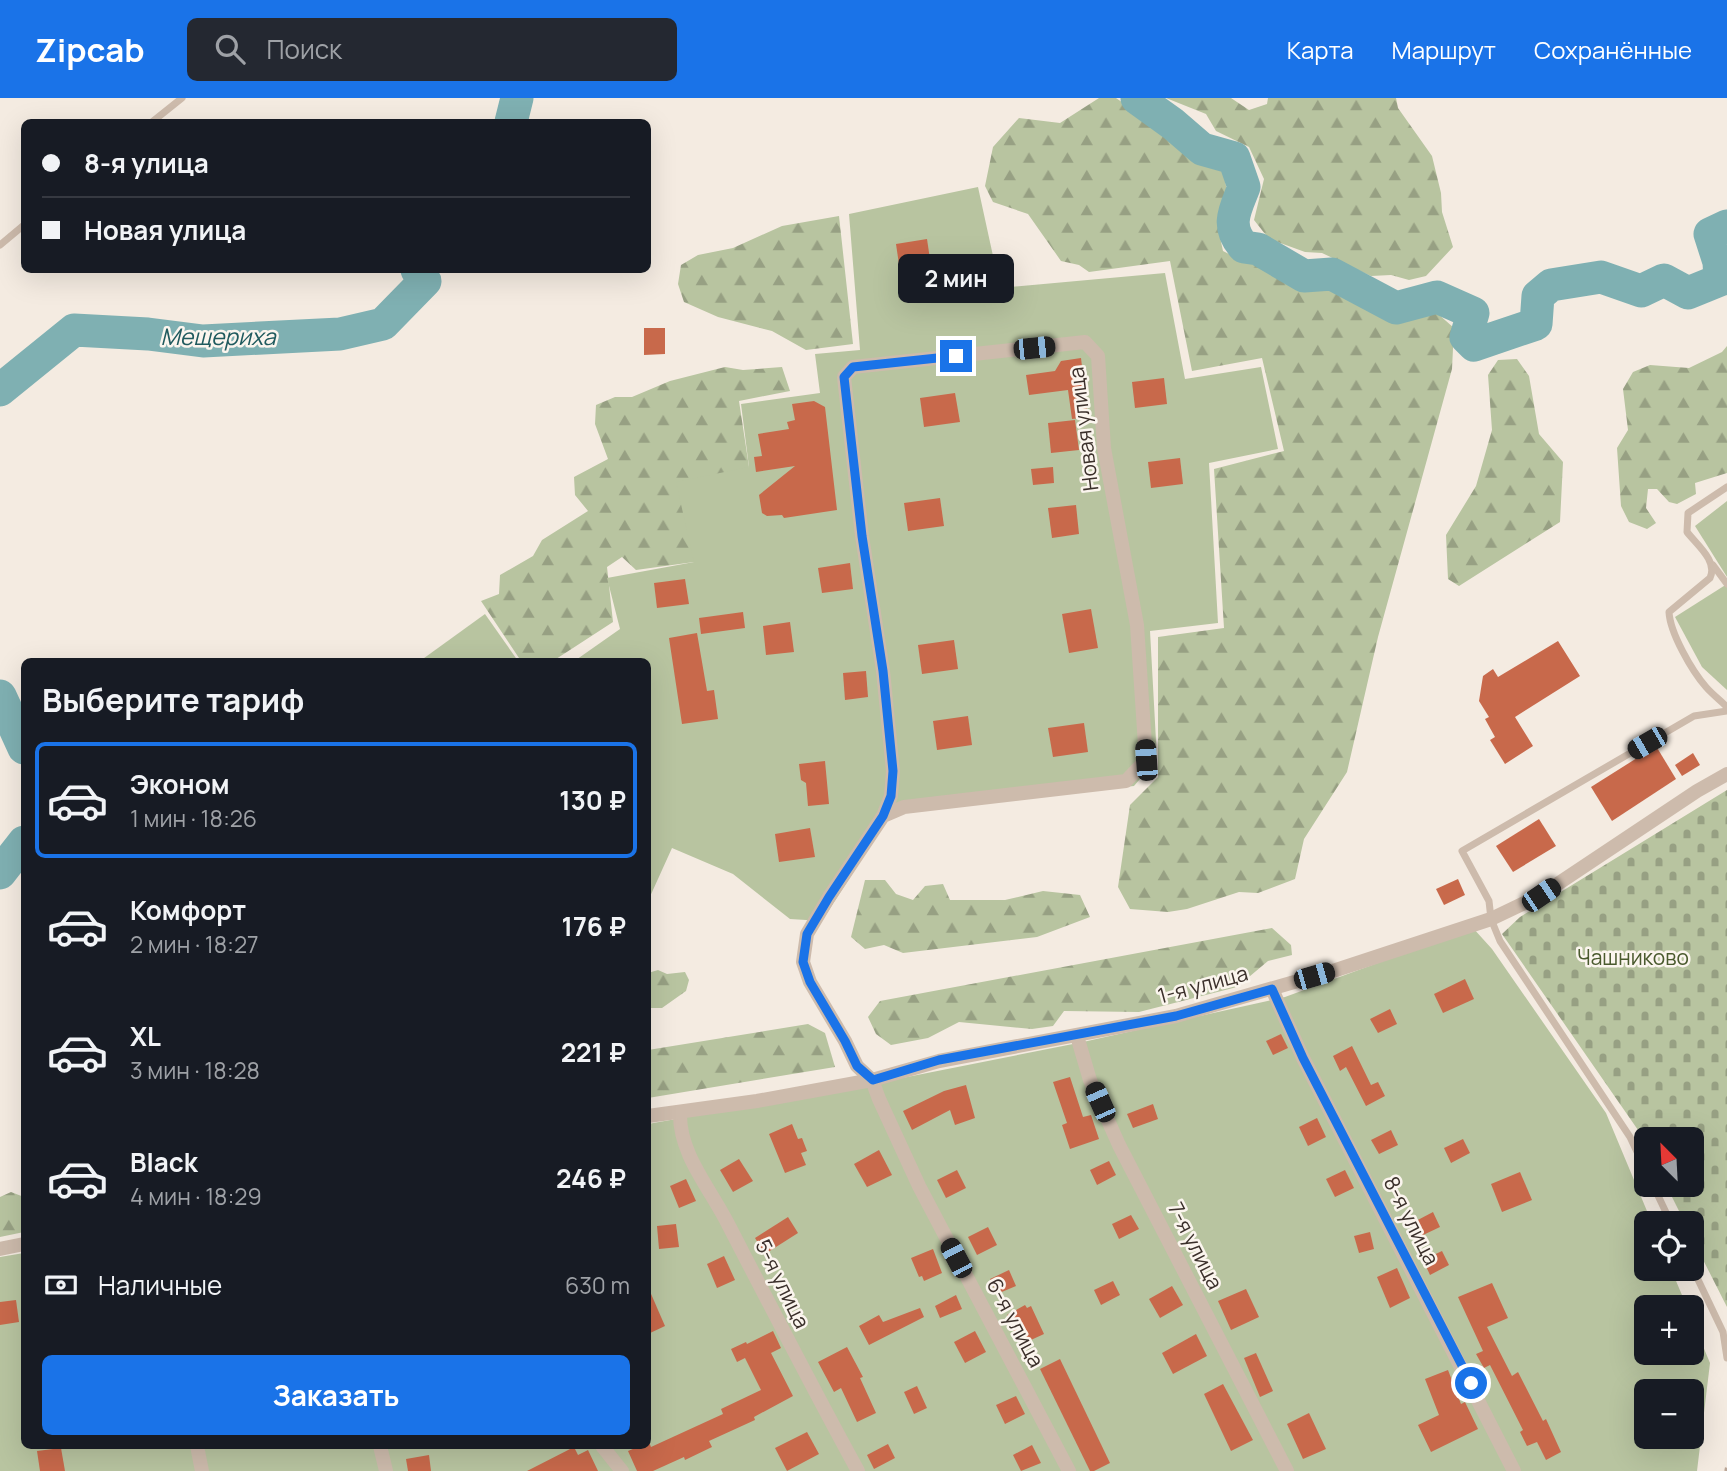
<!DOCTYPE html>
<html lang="ru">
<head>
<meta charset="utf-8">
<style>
	body { margin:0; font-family:Manrope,sans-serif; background:#242831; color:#f1f3f6; height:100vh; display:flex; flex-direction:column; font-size:26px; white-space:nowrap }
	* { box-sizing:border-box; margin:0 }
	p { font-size:23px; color:#9ea1a6 }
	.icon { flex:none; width:38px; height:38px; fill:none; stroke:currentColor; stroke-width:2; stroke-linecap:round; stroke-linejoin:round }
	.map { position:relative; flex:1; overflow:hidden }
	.sheet { position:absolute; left:21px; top:560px; width:630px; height:791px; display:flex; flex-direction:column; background:#171b24; border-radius:10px; box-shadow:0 7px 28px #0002 }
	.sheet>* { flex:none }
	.top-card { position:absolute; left:21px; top:21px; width:630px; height:154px; border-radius:10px; box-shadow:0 7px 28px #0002; display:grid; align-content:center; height:154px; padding:0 21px; background:#171b24 }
	.needle { width:46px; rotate:336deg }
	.fabs { position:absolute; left:1634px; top:1029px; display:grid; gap:14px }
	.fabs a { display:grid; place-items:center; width:70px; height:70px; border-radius:10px; background:#171b24; box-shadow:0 7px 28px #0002; font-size:35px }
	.end { position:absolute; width:32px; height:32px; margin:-16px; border:9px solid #1a73e8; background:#fff; box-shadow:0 0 0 4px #fff }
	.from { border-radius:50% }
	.bubble { position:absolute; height:49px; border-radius:10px; background:#171b24; box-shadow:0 7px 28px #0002; font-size:23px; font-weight:700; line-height:49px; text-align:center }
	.car { position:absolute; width:21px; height:42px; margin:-21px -10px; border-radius:9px; box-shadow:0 0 5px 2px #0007; background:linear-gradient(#222 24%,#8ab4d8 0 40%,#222 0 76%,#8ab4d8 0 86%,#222 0) }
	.top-card b { display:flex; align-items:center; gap:24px; height:66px; font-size:26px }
	.top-card b+b { border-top:2px solid #363941 }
	.top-card i { width:18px; height:18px; background:#f1f3f6 }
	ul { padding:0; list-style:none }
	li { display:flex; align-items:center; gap:21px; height:116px; margin:0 14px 10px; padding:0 7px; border:4px solid transparent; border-radius:10px }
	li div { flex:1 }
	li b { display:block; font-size:26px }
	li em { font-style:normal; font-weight:700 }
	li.active { border-color:#1a73e8 }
	li>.icon { width:63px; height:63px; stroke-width:1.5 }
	h2 { padding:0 21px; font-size:32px; line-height:84px }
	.pay { display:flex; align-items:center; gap:18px; height:77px; padding:0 21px; font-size:26px }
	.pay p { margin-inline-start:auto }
	.button { display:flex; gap:14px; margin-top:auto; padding:14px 21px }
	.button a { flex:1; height:80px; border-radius:10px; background:#1a73e8; color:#fff; font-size:28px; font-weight:700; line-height:80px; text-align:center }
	header { display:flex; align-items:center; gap:42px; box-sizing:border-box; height:98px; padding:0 35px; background:#1a73e8; color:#fff }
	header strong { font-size:33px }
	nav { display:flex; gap:38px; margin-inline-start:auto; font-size:24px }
	.search { width:490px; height:63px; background:#242831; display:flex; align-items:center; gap:18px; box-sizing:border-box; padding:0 24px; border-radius:10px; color:#9ea1a6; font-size:26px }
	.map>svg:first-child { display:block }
</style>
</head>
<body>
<header>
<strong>Zipcab</strong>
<div class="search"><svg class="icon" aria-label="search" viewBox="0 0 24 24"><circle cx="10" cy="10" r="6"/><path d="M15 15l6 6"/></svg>Поиск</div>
<nav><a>Карта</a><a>Маршрут</a><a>Сохранённые</a></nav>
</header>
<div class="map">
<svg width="1727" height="1373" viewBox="0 0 1727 1373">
	<defs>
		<pattern id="forest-firs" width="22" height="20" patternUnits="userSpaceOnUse" patternTransform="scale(1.75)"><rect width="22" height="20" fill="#b8c4a0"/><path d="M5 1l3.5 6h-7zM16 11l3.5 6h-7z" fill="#97a083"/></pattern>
		<pattern id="cemetery-stones" width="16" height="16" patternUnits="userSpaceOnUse" patternTransform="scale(1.75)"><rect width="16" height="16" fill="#b8c4a0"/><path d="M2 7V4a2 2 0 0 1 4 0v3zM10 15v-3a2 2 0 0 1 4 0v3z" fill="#97a083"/></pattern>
	</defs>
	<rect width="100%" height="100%" fill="#f4ebe1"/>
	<g fill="url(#forest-firs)">
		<polygon points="1099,0 1116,0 1202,60 1223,67 1227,95 1218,130 1223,153 1241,162 1260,160 1281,177 1294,183 1333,187 1391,219 1437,215 1454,230 1452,271 1378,539 1347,674 1304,741 1295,781 1258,795 1239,794 1187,811 1168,814 1130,811 1118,789 1130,707 1158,679 1158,539 1224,530 1214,371 1284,353 1262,260 1192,273 1170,163 1089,174 1079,167 1061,163 1028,116 993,104 985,88 993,49 1019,20 1060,25"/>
		<polygon points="1166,0 1231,0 1249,12 1267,6 1268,0 1396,0 1398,10 1432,58 1441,95 1442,114 1453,149 1426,178 1409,182 1391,177 1371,178 1322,155 1305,154 1269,141 1254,122 1264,81 1249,49 1216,33 1206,16"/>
		<polygon points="839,118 853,246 806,252 772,233 718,219 684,204 678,186 681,167 698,157 733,150 782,128"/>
		<polygon points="1727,248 1727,375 1695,385 1696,396 1677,406 1669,404 1657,391 1648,391 1646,410 1656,425 1647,431 1629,424 1621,408 1617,350 1628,332 1623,291 1633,274 1650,267 1689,270 1722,254"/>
		<polygon points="1517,261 1529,278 1539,336 1563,364 1560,424 1459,488 1448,481 1446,437 1476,388 1492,332 1488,277 1498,262"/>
		<polygon points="725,269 743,272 782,269 790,293 739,303 749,369 694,464 636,472 622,459 607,469 613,524 553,563 521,563 481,503 499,496 500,477 533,458 542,442 588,413 575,397 574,379 608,361 595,326 596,307 615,299 632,299 670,283"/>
		<polygon points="865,782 885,782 896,796 913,802 925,788 943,786 950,802 1005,802 1043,793 1080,797 1090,819 1037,839 903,855 884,847 865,851 851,839"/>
		<polygon points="1272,830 1291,847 1292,857 1268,863 1237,889 1139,914 1064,913 1053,928 1032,931 959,924 928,940 891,947 876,936 868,919 880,903"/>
		<polygon points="658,872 667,876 685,874 689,882 686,893 662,910 648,910 648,875"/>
		<polygon points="808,926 825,935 835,969 648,1000 648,952"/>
		<polygon points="11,1094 24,1099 24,1134 0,1139 0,1099"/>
	</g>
	<polygon fill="url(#cemetery-stones)" points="1727,692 1727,1209 1692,1140 1692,1125 1685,1125 1666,1087 1692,1087 1692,1041 1647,1041 1647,1049 1638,1032 1502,836 1520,819"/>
	<g fill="#b8c4a0" fill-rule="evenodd">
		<polygon points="978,89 1000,190 1165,175 1185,281 1261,269 1278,351 1209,365 1218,525 1150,533 1157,661 1134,688 892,714 822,823 790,821 733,776 672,750 648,803 648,564 573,564 620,531 607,480 694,464 676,384 749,369 741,306 820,295 815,256 860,252 849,116"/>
		<polygon points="1727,403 1727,479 1695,428"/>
		<polygon points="1727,486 1727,592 1702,569 1675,519"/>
		<polygon points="485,516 518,563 420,563"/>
		<path d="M1473 830 1492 851 1606 1015 1652 1125H1647V1171H1671L1687 1209H1647V1255H1692V1222L1710 1265 1697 1373H0V1159L24 1155V1348H648V1026L887 983 1083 944 1285 899ZM1647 1293H1692V1339H1647Z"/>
	</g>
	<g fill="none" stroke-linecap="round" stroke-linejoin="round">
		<g stroke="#7fb0b2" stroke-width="33">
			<path d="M1137 0 1173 26 1202 51 1234 60 1244 89C1235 112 1225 128 1244 149L1258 151 1304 178 1332 176 1396 210 1437 199 1473 215 1466 239 1474 247 1536 226 1538 198 1551 187 1601 179 1641 193 1664 182 1688 195 1720 182 1719 164 1710 136 1727 128"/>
			<polyline points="511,24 517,0"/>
			<polyline points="0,292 74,232 148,236 203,243 340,236 383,226 425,183 417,172"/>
			<polyline points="0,598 24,650"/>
			<polyline points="0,775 24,744"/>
		</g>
	</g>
	<g fill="#c8694b">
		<polygon points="927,141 931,168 900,173 896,146"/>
		<polygon points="644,230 665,230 665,256 644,257"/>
		<polygon points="1081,260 1088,319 1072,321 1068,292 1029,297 1026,277 1055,273 1061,263"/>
		<polygon points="1164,280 1167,306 1135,310 1132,284"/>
		<polygon points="955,295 960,324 924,329 920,300"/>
		<polygon points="814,303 825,309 837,412 784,420 782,417 767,418 762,415 759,397 795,368 756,374 754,359 762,358 758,336 789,331 787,324 795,322 792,306"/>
		<polygon points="1075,322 1079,352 1051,355 1048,325"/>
		<polygon points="1180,360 1183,386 1151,390 1148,364"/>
		<polygon points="1053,369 1054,385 1033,387 1031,371"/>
		<polygon points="940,400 944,428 908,433 904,405"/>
		<polygon points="1076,407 1079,436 1052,440 1048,410"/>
		<polygon points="850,465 853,491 822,495 818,470"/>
		<polygon points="685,481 689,506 657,510 654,485"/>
		<polygon points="1091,511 1098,550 1069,555 1062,516"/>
		<polygon points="743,514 745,530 701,536 699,520"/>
		<polygon points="790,524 794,554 766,557 763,528"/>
		<polygon points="697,535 707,593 714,592 718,621 682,626 669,540"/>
		<polygon points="954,542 958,571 922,576 918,547"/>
		<polygon points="1558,543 1580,578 1515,619 1533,648 1505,666 1490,642 1495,639 1485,621 1489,619 1479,603 1483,578 1493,571 1498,579"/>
		<polygon points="866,573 868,599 845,602 843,575"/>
		<polygon points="968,618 972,647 937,652 933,623"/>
		<polygon points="1084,625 1088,654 1053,659 1048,630"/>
		<polygon points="1656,648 1676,681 1612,723 1591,689"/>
		<polygon points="1693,655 1700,667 1682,678 1675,667"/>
		<polygon points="825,663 829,706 808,708 806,685 801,682 799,666"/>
		<polygon points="1539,721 1556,748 1513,774 1496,748"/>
		<polygon points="810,730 815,759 779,764 775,736"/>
		<polygon points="1458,781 1465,797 1444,807 1436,791"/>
		<polygon points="1465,881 1474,901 1443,915 1434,896"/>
		<polygon points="1390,911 1397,926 1378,935 1370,921"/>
		<polygon points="1281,936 1288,950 1273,957 1266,943"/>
		<polygon points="1352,948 1371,987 1378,984 1385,998 1366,1008 1346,969 1340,973 1333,958"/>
		<polygon points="1070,979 1083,1019 1091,1017 1099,1041 1070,1051 1062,1027 1067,1025 1053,984"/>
		<polygon points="966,987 975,1020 955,1027 950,1012 912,1032 903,1013 944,993"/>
		<polygon points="1153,1006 1158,1021 1133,1030 1127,1016"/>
		<polygon points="1317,1020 1326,1039 1308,1048 1299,1029"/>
		<polygon points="792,1026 798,1041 802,1040 807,1053 801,1055 806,1067 785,1075 769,1036"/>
		<polygon points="1391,1032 1398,1047 1379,1056 1371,1042"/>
		<polygon points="1463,1041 1470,1055 1451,1065 1444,1050"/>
		<polygon points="879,1052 892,1077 867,1089 854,1066"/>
		<polygon points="739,1061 753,1083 733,1094 720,1072"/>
		<polygon points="1109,1063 1116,1077 1097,1087 1090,1072"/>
		<polygon points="957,1072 966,1090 946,1100 937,1082"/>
		<polygon points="1345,1072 1354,1090 1335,1099 1326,1081"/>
		<polygon points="1520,1074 1532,1102 1502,1114 1491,1086"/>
		<polygon points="686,1081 696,1103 679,1110 670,1088"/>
		<polygon points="1433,1114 1440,1129 1421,1138 1414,1124"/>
		<polygon points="1131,1117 1139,1131 1119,1141 1112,1126"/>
		<polygon points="788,1119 798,1135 765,1156 755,1140"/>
		<polygon points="676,1126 679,1149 659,1151 657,1128"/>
		<polygon points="988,1129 997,1147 977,1157 968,1139"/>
		<polygon points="1370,1134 1374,1151 1359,1155 1354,1138"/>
		<polygon points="933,1151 942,1175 924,1183 922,1178 919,1179 911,1160"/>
		<polygon points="1442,1153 1449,1167 1430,1177 1423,1162"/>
		<polygon points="724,1158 735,1182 717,1190 707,1166"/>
		<polygon points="1397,1170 1410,1200 1390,1210 1377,1179"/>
		<polygon points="1009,1172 1016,1188 997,1196 990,1181"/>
		<polygon points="1113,1183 1120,1197 1101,1207 1094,1192"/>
		<polygon points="1492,1185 1508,1220 1487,1229 1512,1278 1518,1274 1543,1323 1546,1321 1561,1354 1546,1362 1537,1344 1527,1348 1520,1334 1523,1332 1490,1267 1484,1270 1476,1256 1483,1253 1458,1199"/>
		<polygon points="1172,1188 1183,1207 1160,1220 1149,1201"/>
		<polygon points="648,1189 665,1228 648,1236"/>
		<polygon points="1246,1191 1259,1219 1231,1232 1218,1203"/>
		<polygon points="956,1197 962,1211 940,1220 935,1208"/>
		<polygon points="16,1202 19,1224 0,1227 0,1204"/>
		<polygon points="1025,1207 1027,1210 1031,1208 1044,1236 1020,1247 1007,1217"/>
		<polygon points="920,1210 924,1219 869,1247 859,1228 879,1217 883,1224"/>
		<polygon points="773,1233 781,1250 771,1255 793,1298 754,1319 755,1322 709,1343 712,1349 685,1362 684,1359 653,1373 637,1373 628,1353 640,1348 648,1348 649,1344 651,1349 723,1316 721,1311 761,1292 745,1260 737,1264 731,1251 746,1244 747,1246"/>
		<polygon points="975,1233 986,1254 965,1265 954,1244"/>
		<polygon points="1196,1236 1207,1258 1173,1276 1162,1255"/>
		<polygon points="847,1249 863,1279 860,1280 876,1315 857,1324 841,1290 834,1294 818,1264"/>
		<polygon points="1256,1255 1273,1293 1260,1299 1244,1260"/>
		<polygon points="1060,1261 1110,1365 1094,1373 1090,1373 1040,1271"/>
		<polygon points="1448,1272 1461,1306 1465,1304 1478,1331 1431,1354 1418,1327 1439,1317 1425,1281"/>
		<polygon points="1223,1286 1253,1342 1231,1353 1204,1296"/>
		<polygon points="917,1288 927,1310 914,1316 904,1294"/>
		<polygon points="1016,1298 1025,1316 1005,1326 996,1307"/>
		<polygon points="1309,1315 1326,1351 1303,1361 1287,1326"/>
		<polygon points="807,1334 819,1356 787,1373 775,1350"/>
		<polygon points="888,1346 895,1360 874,1371 867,1357"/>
		<polygon points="1032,1347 1041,1365 1021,1373 1013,1357"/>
		<polygon points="574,1349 578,1357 588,1352 598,1373 527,1373"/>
		<polygon points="61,1350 65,1373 40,1373 37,1353"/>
		<polygon points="429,1357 431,1373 408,1373 406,1361"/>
	</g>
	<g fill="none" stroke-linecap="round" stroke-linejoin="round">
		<polyline stroke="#b9a596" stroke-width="3.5" stroke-dasharray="3.5 3.5" stroke-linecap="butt" points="1726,1373 1727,1368"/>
		<g stroke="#cdbbac" stroke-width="7">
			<polyline points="152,24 182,0"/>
			<polyline points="0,147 24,127"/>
			<path d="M1727 389 1688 415 1687 434C1697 447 1718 463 1710 480L1669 514C1670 535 1692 573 1706 589 1712 596 1720 602 1727 609"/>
			<polyline points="1713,467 1727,486"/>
			<polyline points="1647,1075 1630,1039 1500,843 1491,821 1489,803 1462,753 1694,618 1727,613"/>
			<polyline points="1653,1087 1671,1125"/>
			<polyline points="1692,1169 1723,1234 1727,1260"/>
		</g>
		<g stroke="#cdbbac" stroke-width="14">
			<polyline points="883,718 904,709 1126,683 1146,662 1137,527 1104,350 1098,258 1085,244 853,269 844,279 862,438 883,573 893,673 891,698 883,718 829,799 807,836 803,864 810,884 845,943 857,968 872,982 879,1001 919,1088 1069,1373"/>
			<polyline points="1272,891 1303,960 1514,1373"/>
			<polyline points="1077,938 1090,982 1119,1047 1287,1373"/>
			<path d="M680 1015C679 1056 710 1090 728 1126 771 1209 813 1291 858 1373"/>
			<polyline points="648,1018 757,1003 872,982 939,963 1176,918 1336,872 1491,821 1541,797 1697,693 1727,676"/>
			<polyline points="0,1151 24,1146"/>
			<polyline points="197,1348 202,1373"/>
			<polyline points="380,1348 386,1373"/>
			<polyline points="602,1348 622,1373"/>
		</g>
	</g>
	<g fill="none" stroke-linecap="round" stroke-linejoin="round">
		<polyline stroke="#1a73e8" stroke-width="9" points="956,258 853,269 844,279 862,438 883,573 893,673 891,698 883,718 829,799 807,836 803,864 810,884 845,943 857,968 873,982 939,962 1176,918 1272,891 1303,960 1471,1285"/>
	</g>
	<g text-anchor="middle" stroke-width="5" stroke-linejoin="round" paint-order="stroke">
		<g font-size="21" fill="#3b302b" stroke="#fbf5ee">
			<text transform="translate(1084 331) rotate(-97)" y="7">Новая улица</text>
			<text transform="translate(1203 887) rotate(-15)" y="7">1-я улица</text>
			<text transform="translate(1411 1123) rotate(63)" y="7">8-я улица</text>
			<text transform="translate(1195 1148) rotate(63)" y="7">7-я улица</text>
			<text transform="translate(782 1186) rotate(64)" y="7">5-я улица</text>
			<text transform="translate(1015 1225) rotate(62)" y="7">6-я улица</text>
		</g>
		<g font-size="21" fill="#4a5a2e" stroke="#fbf5ee">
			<text x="1633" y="867">Чашниково</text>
		</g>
		<g font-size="23" font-style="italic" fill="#1f5a5e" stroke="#fbf5ee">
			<text x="218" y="247">Мещериха</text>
		</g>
	</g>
</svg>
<div class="fabs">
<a><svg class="needle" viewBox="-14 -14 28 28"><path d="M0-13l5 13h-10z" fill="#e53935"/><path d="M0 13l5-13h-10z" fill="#9ea1a6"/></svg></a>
<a><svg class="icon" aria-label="locate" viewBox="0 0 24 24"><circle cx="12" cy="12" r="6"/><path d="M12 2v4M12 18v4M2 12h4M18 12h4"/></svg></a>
<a>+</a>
<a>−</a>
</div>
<i class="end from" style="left:1471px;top:1285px"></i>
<i class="end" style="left:956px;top:258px"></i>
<div class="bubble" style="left:898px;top:156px;width:116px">2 мин</div>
<i class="car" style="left:1034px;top:250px;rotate:84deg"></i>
<i class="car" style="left:1647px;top:645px;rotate:240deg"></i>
<i class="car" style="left:1146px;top:662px;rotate:356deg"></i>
<i class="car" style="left:1541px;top:797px;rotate:56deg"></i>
<i class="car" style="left:1314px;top:878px;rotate:74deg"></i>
<i class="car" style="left:1100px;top:1004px;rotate:336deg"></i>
<i class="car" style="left:956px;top:1160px;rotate:332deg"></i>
<div class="top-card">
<b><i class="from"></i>8-я улица</b>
<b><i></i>Новая улица</b>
</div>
<section class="sheet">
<h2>Выберите тариф</h2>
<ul>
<li class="active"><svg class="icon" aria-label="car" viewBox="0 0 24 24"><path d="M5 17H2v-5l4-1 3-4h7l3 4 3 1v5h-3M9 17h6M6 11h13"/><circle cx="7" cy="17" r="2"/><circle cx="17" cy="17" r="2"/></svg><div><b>Эконом</b><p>1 мин · 18:26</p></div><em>130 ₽</em></li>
<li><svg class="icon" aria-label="car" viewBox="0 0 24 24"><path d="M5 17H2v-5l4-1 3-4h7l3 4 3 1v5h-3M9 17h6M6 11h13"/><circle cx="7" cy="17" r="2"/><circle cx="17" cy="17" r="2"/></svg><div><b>Комфорт</b><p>2 мин · 18:27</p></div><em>176 ₽</em></li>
<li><svg class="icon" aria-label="car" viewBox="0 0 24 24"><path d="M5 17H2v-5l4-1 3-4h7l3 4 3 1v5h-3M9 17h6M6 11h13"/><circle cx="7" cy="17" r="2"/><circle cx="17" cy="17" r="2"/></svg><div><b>XL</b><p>3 мин · 18:28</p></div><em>221 ₽</em></li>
<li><svg class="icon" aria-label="car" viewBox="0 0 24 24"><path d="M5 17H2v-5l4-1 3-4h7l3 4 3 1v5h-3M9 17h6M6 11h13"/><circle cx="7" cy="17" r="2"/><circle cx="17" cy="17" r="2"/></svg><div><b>Black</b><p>4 мин · 18:29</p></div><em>246 ₽</em></li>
</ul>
<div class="pay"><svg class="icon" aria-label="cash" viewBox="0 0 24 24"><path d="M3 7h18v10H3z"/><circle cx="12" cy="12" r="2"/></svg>Наличные<p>630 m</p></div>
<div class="button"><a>Заказать</a></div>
</section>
</div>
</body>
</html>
